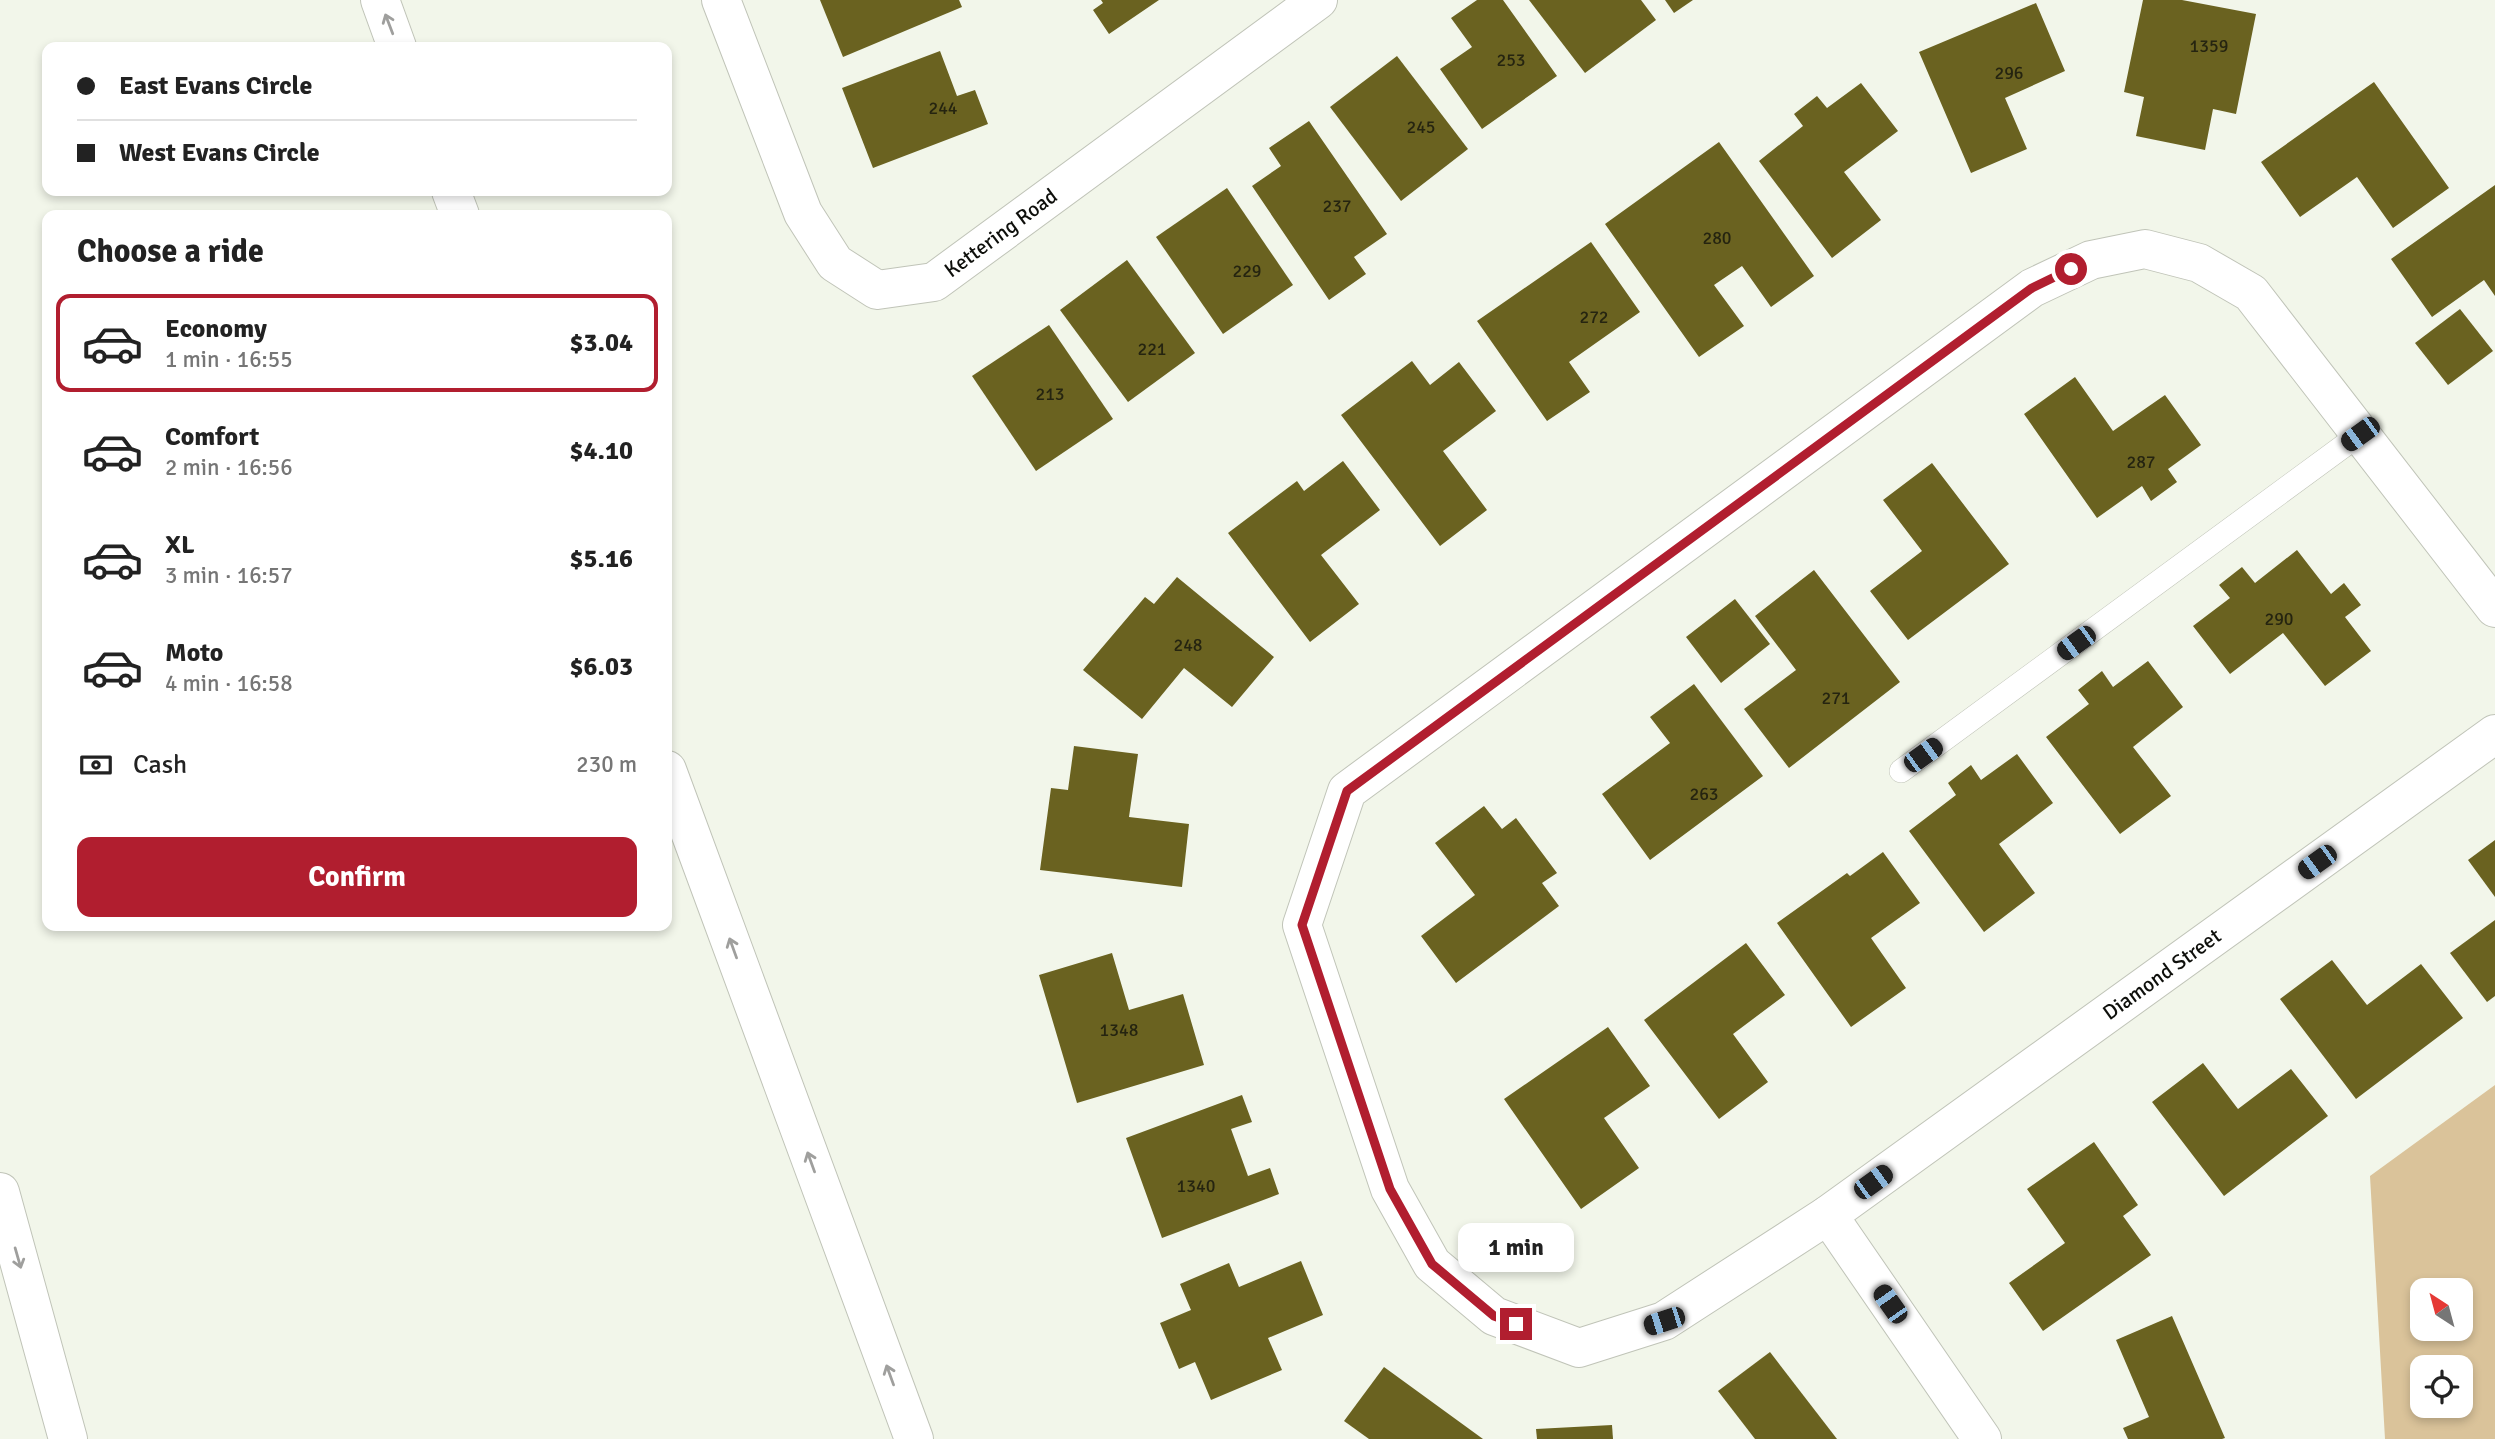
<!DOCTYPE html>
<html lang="en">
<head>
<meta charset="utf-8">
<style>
	body { margin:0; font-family:Signika,sans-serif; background:#f6f6f6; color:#222; height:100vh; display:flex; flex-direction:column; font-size:26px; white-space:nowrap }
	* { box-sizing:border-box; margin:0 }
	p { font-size:23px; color:#767676 }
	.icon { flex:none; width:38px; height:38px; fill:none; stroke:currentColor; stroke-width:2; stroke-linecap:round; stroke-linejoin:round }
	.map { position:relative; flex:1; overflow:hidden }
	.panel { position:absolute; left:42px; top:210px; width:630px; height:721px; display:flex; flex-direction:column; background:#fff; border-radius:14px; box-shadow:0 4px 10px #0003 }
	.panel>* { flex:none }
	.guide { position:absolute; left:42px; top:42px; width:630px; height:154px; border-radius:14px; box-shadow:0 4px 10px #0003; display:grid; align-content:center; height:154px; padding:0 35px; background:#fff }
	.needle { width:46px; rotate:324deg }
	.buttons { position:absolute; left:2410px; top:1278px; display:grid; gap:14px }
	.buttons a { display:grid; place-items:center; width:63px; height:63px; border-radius:14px; background:#fff; box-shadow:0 4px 10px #0003; font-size:35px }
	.end { position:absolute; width:32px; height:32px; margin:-16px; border:9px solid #b11e2f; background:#fff; box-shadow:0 0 0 4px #fff }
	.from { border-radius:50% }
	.bubble { position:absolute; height:49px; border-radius:14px; background:#fff; box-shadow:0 4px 10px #0003; font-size:23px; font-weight:700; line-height:49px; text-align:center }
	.car { position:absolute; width:21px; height:42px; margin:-21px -10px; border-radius:9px; box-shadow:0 0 5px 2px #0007; background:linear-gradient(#222 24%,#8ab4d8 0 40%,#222 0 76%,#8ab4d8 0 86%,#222 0) }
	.guide b { display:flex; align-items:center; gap:24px; height:66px; font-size:26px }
	.guide b+b { border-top:2px solid #e0e0e0 }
	.guide i { width:18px; height:18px; background:#222 }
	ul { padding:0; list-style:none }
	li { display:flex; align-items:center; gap:21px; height:98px; margin:0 14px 10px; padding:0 21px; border:4px solid transparent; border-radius:14px }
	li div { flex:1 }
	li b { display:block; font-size:26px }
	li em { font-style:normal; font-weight:700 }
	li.current { border-color:#b11e2f }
	li>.icon { width:63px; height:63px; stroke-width:1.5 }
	h2 { padding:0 35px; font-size:32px; line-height:84px }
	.pay { display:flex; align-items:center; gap:18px; height:77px; padding:0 35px; font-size:26px }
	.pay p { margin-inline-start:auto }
	.primary-button { display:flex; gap:14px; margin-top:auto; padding:14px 35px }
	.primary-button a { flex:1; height:80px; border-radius:14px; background:#b11e2f; color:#fff; font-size:28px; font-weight:700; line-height:80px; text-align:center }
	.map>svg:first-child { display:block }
</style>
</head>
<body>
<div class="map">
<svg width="2495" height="1439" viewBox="0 0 2495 1439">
	<rect width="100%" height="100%" fill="#f2f6ea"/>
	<path fill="#dac39a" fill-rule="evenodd" d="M2495 1085V1439H2385L2370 1176ZM2422 1290H2460V1328H2422ZM2422 1367H2460V1405H2422Z"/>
	<g fill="#6a6220">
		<polygon points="820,0 959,0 962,7 843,57"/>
		<polygon points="1101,0 1159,0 1109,34 1093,10 1103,3"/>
		<polygon points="1477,0 1503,0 1557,76 1482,129 1440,69 1472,47 1451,18"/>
		<polygon points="1529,0 1641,0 1656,20 1585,73"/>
		<polygon points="1665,0 1693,0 1674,13"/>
		<polygon points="2143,0 2182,0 2256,14 2236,114 2213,109 2205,150 2136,136 2144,97 2124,92"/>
		<polygon points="2036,3 2065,71 2005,98 2027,149 1971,173 1919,52"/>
		<polygon points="940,51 957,96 975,90 988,124 873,168 842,88"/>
		<polygon points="1397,56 1468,149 1401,201 1330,107"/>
		<polygon points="2374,82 2449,188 2393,228 2357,177 2300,217 2261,162"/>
		<polygon points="1861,83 1898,131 1844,172 1881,220 1832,258 1759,161 1803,126 1794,114 1817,96 1827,108"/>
		<polygon points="1309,121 1387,234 1354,257 1366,274 1329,300 1252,186 1281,166 1269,148"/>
		<polygon points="1719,142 1814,276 1771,307 1742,266 1714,285 1744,326 1699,357 1605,224"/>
		<polygon points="2495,185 2495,296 2484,280 2432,317 2391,259"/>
		<polygon points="1227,188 1293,285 1223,334 1156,237"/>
		<polygon points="1591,242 1640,312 1569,362 1590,392 1547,421 1477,321"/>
		<polygon points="1127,260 1195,353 1128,402 1060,310"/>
		<polygon points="2460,309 2493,351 2448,385 2415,343"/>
		<polygon points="1049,325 1113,419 1036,471 972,376"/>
		<polygon points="1412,361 1430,385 1459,362 1496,411 1443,451 1487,510 1440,546 1341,415"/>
		<polygon points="2075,377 2113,431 2165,395 2201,445 2168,469 2177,482 2151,501 2142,486 2097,518 2024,414"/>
		<polygon points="1343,461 1380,510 1321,555 1359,604 1310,642 1228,533 1297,481 1304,491"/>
		<polygon points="1932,463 2009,564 1908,640 1870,591 1922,551 1883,500"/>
		<polygon points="2297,550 2331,594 2344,583 2361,605 2345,617 2371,651 2325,686 2283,633 2230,674 2193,626 2230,598 2219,585 2242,567 2255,583"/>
		<polygon points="1814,570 1900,682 1789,768 1744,709 1796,670 1755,616"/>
		<polygon points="1177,577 1274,657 1232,707 1184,668 1142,719 1083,670 1145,597 1154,604"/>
		<polygon points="1735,599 1770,644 1721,683 1686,637"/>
		<polygon points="2148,661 2183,707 2133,747 2171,796 2120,834 2046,737 2089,704 2078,690 2102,671 2113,687"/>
		<polygon points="1694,684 1763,776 1650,860 1602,794 1670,743 1650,717"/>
		<polygon points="1074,746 1138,754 1129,817 1189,824 1182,887 1040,870 1051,788 1068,790"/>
		<polygon points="2017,754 2053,803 1999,844 2035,893 1984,932 1909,831 1956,795 1948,783 1971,765 1981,780"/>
		<polygon points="1484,806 1502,829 1516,818 1557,873 1542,883 1559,906 1456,983 1421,936 1475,895 1435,843"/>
		<polygon points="2495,840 2495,897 2468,860"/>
		<polygon points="1883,852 1920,903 1871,938 1906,988 1851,1027 1777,923 1847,873 1850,876"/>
		<polygon points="2495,920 2495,996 2487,1002 2450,953"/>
		<polygon points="1746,943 1785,995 1733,1034 1768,1082 1719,1119 1644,1020"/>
		<polygon points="1112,953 1129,1010 1183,994 1204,1065 1077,1103 1039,975"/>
		<polygon points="2332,960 2367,1005 2421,964 2463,1018 2356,1099 2280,999"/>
		<polygon points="1608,1027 1650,1086 1604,1118 1639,1168 1581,1209 1504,1099"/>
		<polygon points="2203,1063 2238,1109 2291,1069 2328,1116 2224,1196 2152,1102"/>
		<polygon points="1242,1095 1252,1122 1231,1129 1248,1176 1270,1168 1279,1194 1162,1238 1126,1138"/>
		<polygon points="2094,1142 2138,1205 2123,1216 2151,1255 2043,1331 2009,1283 2065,1243 2027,1189"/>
		<polygon points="1301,1261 1323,1315 1268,1338 1282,1370 1211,1400 1195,1362 1179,1369 1160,1323 1191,1310 1180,1284 1229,1263 1239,1287"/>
		<polygon points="2172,1316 2225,1438 2222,1439 2128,1439 2123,1428 2149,1417 2116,1340"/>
		<polygon points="1770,1352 1837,1439 1755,1439 1718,1391"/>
		<polygon points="1384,1367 1483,1439 1369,1439 1344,1421"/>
		<polygon points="1612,1425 1613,1439 1537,1439 1536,1429"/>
	</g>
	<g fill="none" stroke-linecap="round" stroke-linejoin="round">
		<defs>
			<polyline id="service" points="1901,771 2360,434"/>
			<g id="minor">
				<path id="s1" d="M721 0 803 213 835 263 877 290 934 282 1318 0"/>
				<path id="s2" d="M2495 608 2251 293 2199 263 2145 249 2091 260 2032 288 1347 791 1302 925 1390 1189 1432 1264 1494 1316 1579 1348 1664 1321 1828 1215 2495 734"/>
				<polyline points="1828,1215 1982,1439"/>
			</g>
			<g id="motorway">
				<polyline points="380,0 397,47"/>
				<polyline points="451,191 460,215"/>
				<polyline points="667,770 914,1439"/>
				<polyline points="0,1192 68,1439"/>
			</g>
		</defs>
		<use href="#service" stroke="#c0c4b8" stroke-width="24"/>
		<use href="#minor" stroke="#c0c4b8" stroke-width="40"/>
		<use href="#motorway" stroke="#c0c4b8" stroke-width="40"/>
		<use href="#service" stroke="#fff" stroke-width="23"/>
		<use href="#minor" stroke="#fff" stroke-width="38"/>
		<use href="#motorway" stroke="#fff" stroke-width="38"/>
	</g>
	<defs><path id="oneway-shaft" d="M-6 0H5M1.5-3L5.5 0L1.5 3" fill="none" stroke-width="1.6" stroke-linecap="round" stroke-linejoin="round" transform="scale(1.75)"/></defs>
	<g stroke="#9f9f9d">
		<use href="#oneway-shaft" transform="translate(389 24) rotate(-111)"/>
		<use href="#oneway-shaft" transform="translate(733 948) rotate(-110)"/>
		<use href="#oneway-shaft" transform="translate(811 1162) rotate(-110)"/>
		<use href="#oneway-shaft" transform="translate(18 1258) rotate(74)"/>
		<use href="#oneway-shaft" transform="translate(890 1375) rotate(-110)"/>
	</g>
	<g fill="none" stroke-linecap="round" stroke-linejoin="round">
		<polyline stroke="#b11e2f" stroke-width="9" points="1516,1324 1494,1316 1432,1264 1390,1189 1302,925 1347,791 2032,288 2071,269"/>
	</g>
	<g text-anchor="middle" stroke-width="5" stroke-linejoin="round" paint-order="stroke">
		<g font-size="18" fill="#252410">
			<text x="2209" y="52">1359</text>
			<text x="1511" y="66">253</text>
			<text x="2009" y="79">296</text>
			<text x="943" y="114">244</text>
			<text x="1421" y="133">245</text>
			<text x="1337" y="212">237</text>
			<text x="1717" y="244">280</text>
			<text x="1247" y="277">229</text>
			<text x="1594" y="323">272</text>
			<text x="1152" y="355">221</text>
			<text x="1050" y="400">213</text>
			<text x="2141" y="468">287</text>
			<text x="2279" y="625">290</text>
			<text x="1188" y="651">248</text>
			<text x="1836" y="704">271</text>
			<text x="1704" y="800">263</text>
			<text x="1119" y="1036">1348</text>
			<text x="1196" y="1192">1340</text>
		</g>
		<g font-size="21" fill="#0e0f0b" stroke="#fff">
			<text dy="7" stroke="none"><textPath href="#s1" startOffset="478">Kettering Road</textPath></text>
			<text dy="7" stroke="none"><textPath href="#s2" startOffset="2858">Diamond Street</textPath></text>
		</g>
	</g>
</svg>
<div class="buttons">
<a><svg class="needle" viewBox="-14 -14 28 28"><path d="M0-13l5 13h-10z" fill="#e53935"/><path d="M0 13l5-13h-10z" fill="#767676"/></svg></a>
<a><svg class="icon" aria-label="locate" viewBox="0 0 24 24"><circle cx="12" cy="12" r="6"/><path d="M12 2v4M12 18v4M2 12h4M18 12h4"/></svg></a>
</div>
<i class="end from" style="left:2071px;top:269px"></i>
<i class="end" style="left:1516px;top:1324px"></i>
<div class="bubble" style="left:1458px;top:1223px;width:116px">1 min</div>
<i class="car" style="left:2360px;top:434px;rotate:234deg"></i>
<i class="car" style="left:2076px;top:643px;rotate:234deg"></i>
<i class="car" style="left:1923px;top:755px;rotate:54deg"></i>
<i class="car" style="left:2317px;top:862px;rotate:234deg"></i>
<i class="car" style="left:1873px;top:1182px;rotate:54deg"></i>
<i class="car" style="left:1890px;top:1304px;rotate:325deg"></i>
<i class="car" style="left:1664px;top:1321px;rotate:252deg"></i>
<div class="guide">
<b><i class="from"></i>East Evans Circle</b>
<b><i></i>West Evans Circle</b>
</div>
<section class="panel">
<h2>Choose a ride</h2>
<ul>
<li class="current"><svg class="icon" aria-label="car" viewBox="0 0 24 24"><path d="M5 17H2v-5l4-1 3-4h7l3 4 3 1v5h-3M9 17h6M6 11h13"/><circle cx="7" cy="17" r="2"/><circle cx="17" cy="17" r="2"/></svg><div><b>Economy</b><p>1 min · 16:55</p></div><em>$3.04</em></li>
<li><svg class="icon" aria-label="car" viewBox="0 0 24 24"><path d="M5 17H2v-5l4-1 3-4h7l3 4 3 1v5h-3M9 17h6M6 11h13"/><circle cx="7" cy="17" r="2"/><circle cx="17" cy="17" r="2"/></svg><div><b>Comfort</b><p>2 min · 16:56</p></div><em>$4.10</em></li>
<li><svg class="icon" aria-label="car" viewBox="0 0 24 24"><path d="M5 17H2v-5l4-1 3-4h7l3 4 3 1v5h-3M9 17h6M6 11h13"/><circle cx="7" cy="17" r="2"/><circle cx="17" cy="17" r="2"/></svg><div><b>XL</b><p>3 min · 16:57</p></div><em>$5.16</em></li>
<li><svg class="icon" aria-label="car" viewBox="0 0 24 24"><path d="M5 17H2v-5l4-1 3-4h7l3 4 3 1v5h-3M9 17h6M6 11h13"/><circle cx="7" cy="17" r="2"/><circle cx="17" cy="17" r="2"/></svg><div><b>Moto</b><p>4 min · 16:58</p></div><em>$6.03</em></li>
</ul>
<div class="pay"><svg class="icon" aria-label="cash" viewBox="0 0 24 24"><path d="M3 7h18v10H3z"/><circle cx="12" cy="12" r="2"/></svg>Cash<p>230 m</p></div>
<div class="primary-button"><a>Confirm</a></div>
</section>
</div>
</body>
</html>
